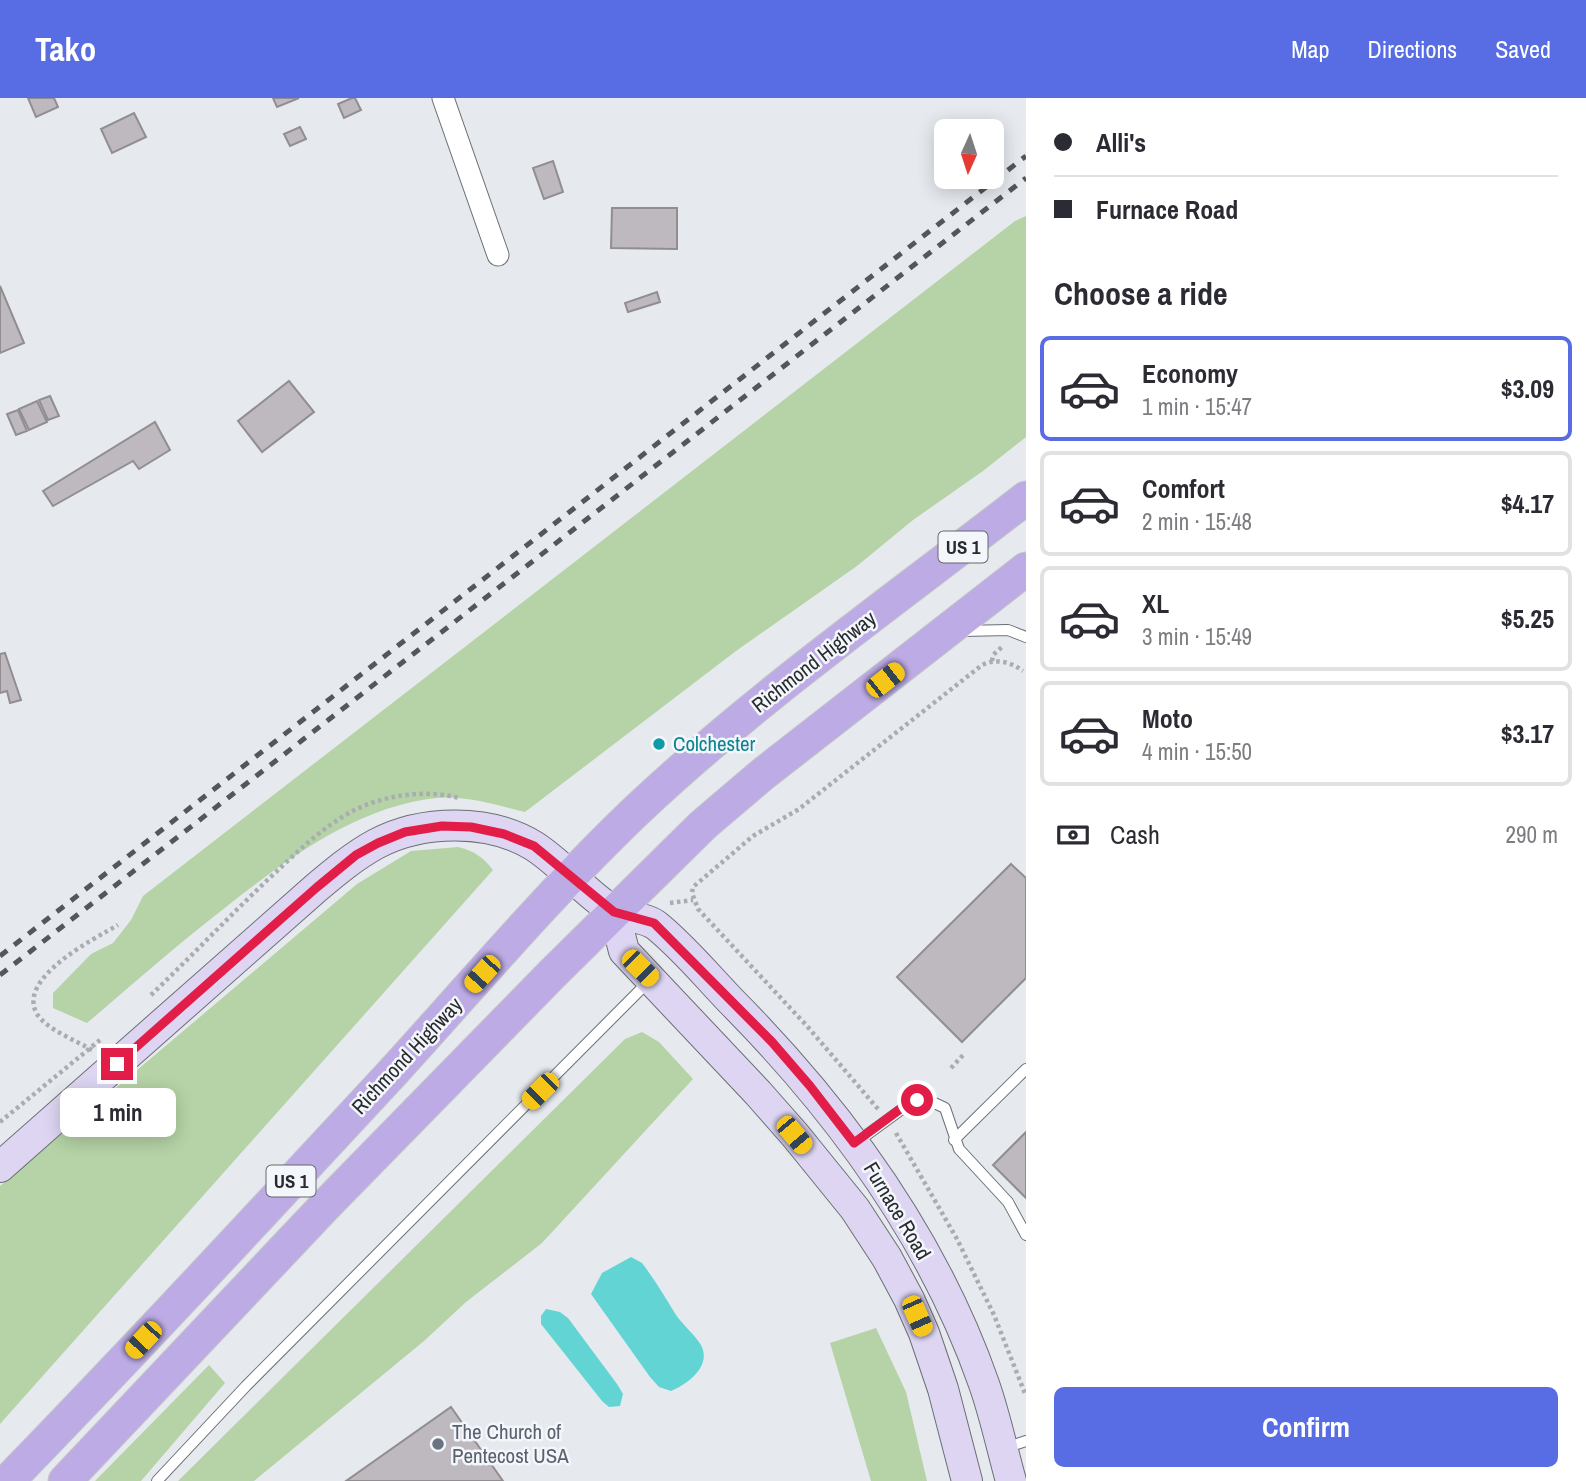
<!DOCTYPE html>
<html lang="en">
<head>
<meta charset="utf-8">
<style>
	body { margin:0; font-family:"Archivo Narrow",sans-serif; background:#f2f2f3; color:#2b2b33; height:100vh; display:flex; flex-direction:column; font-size:26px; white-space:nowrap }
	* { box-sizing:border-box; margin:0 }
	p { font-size:23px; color:#7c7c81 }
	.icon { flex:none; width:38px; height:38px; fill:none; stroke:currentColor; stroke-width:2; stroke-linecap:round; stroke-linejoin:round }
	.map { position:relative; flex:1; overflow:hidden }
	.details { display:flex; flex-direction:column; background:#fff; width:560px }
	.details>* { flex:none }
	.banner { display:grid; align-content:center; height:154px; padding:0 28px; background:#fff }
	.needle { width:46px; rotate:183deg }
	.buttons { position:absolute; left:934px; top:21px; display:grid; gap:14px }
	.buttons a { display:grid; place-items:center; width:70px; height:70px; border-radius:10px; background:#fff; box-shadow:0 4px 18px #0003; font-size:35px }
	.end { position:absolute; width:32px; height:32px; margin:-16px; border:9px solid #e11d48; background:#fff; box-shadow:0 0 0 4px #fff }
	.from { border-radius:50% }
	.bubble { position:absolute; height:49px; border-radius:10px; background:#fff; box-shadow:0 4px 18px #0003; font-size:23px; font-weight:800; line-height:49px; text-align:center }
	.car { position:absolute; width:21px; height:42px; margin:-21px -10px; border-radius:9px; box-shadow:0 0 5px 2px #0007; background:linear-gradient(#f5c518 24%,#345 0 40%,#f5c518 0 76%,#345 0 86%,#f5c518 0) }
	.banner b { display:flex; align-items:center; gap:24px; height:66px; font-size:26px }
	.banner b+b { border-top:2px solid #e1e1e2 }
	.banner i { width:18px; height:18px; background:#2b2b33 }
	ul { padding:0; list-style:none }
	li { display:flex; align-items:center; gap:21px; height:105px; margin:0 14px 10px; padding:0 14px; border:4px solid #e1e1e2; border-radius:10px }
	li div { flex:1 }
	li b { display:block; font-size:26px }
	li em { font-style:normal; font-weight:800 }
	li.selected { border-color:#586de3 }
	li>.icon { width:63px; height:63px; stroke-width:1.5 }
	h2 { padding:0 28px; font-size:32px; line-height:84px }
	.pay { display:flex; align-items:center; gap:18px; height:77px; padding:0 28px; font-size:26px }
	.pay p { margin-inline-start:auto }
	.action { display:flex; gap:14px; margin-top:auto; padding:14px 28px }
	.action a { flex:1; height:80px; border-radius:10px; background:#586de3; color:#fff; font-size:28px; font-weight:800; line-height:80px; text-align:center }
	header { display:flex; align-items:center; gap:42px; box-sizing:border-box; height:98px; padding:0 35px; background:#586de3; color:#fff }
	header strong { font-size:33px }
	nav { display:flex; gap:38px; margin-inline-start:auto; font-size:24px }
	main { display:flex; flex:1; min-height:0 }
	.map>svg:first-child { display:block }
</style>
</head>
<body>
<header>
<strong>Tako</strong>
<nav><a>Map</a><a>Directions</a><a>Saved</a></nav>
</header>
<main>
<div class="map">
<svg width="1026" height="1383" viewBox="0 0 1026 1383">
	<rect width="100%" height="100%" fill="#e6eaef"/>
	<g fill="#b5d3a6">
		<path d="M1026 118V339L983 373 913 422 857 468 736 553 525 714C497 707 465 697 436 700 356 709 287 761 226 809 178 846 133 886 87 925L53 910V895L91 856 113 845 131 822 143 798 1015 123Z"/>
		<path d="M458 749C474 753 483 759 493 772L0 1326V1088L357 786 411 753Z"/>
		<polygon points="642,934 659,944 693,981 542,1145 466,1204 424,1243 254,1383 178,1383 625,941"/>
		<polygon points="876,1230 906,1294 927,1383 871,1383 830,1245"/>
		<polygon points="209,1267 225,1285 141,1383 95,1383"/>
	</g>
	<g fill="#62d4d4">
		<path d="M631 1159 642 1165C655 1182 665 1199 676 1217 683 1227 694 1236 701 1247 712 1268 688 1286 671 1293L659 1289 650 1279 591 1196 602 1175Z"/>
		<polygon points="546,1211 560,1214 568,1220 617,1286 623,1296 620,1308 609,1309 602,1303 541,1226 541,1218"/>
	</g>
	<g fill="#beb9be" stroke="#918d91" stroke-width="2">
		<polygon points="28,0 54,0 58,9 36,19"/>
		<polygon points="273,0 299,0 277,9"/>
		<polygon points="352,0 355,0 361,12 344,20 338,6"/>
		<polygon points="134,15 146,39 112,55 101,31"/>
		<polygon points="300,29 306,41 290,48 284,36"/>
		<polygon points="553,63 563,94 544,101 533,70"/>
		<polygon points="612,110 677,110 677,151 611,150"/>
		<polygon points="0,188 24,245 0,255"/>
		<polygon points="657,194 660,204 628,214 625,205"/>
		<polygon points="289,283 314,314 262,354 238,323"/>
		<polygon points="50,298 59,318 48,322 39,302"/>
		<polygon points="37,303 47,324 29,332 19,311"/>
		<polygon points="18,312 27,333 16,337 7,316"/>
		<polygon points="155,324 170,352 139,371 133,363 53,408 43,393"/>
		<polygon points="5,555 21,602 10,605 7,593 0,595 0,556"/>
		<polygon points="1011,766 1026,780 1026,880 962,944 897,879"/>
		<polygon points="1026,1034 1026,1100 993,1067"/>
		<polygon points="451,1309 503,1383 346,1383"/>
	</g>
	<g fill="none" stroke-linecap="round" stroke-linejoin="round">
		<defs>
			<g id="lane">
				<polyline points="963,533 1008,532 1026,539"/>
				<polyline points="954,1042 1026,971"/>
				<polyline points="857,1044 909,1006 917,1002 928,1002 945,1010 959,1051 1008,1104 1026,1137"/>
				<polyline points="1005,1350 1026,1343"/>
				<polyline points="157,1383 246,1288 649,883"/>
			</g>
			<polyline id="street" points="443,0 498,157"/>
			<g id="secondary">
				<polyline points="614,814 624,853 758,995 795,1037 855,1111 887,1160 909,1201 924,1235 943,1291 967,1383"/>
				<path d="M0 1069 316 790C335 774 354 758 376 746 421 722 489 720 534 748 562 766 584 794 612 812 625 821 645 818 657 828 684 850 707 878 731 903 839 1012 933 1140 984 1286 995 1317 1002 1351 1011 1383"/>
			</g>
			<g id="primary">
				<path d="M8 1383C139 1248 266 1111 394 973 474 885 551 794 637 712 758 598 895 502 1026 400"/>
				<polyline points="65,1383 325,1108 552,876 703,727 763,676 1026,471"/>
			</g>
		</defs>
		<use href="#lane" stroke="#6b6f73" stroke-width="12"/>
		<use href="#street" stroke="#6b6f73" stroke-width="23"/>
		<use href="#secondary" stroke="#6b6f73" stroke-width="32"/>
		<use href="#primary" stroke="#c7c8c8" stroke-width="35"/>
		<g stroke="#a9acb0" stroke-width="4.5" stroke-dasharray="3.5 3.5" stroke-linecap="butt">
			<polyline points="992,563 993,557 1003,548"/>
			<polyline points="670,805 693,802"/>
			<path d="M151 897C193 857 233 814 276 774 298 753 323 729 351 714 382 697 425 691 459 700"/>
			<path d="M92 952C77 943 46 931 37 916 16 880 94 841 118 827"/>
			<polyline points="951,970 964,956"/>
			<path d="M878 1011 807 928 698 811 692 795 693 789 753 738 799 711 982 567C996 560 1011 564 1023 573"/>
			<polyline points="0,1024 100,942"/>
			<polyline points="896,1035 957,1141 994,1217 1026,1298"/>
		</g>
		<use href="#lane" stroke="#fff" stroke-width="10"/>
		<use href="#street" stroke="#fff" stroke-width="21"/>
		<use href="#secondary" stroke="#ddd5f2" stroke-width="30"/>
		<use href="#primary" stroke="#bcabe4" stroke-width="33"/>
		<g stroke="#545659" stroke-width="5" stroke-dasharray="9 9" stroke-linecap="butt">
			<polyline points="0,858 1026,58"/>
			<polyline points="0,877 1026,80"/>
		</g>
	</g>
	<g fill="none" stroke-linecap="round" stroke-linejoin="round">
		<polyline stroke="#e11d48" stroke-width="9" points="117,966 316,790 356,757 378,745 405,734 442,728 471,729 504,736 534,748 614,814 654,825 772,944 810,988 854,1045 899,1012 917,1002"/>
	</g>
	<circle fill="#0f9aa8" stroke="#f3f7fc" stroke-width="2.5" cx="659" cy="646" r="7"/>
	<circle fill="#6b7280" stroke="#f3f7fc" stroke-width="2.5" cx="438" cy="1346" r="7"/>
	<g text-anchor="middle" stroke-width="5" stroke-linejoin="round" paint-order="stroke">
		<g fill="#f3f7fc" stroke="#65686a" stroke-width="2">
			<rect x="938.5" y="433.5" width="49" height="31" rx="5"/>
			<rect x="266.5" y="1067.5" width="49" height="31" rx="5"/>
		</g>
		<g font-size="19" font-weight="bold" fill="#282a2c">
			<text x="963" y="456">US 1</text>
			<text x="291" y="1090">US 1</text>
		</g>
		<g font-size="21" fill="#282a2c" stroke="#f3f7fc">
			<text transform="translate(814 564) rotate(-38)" y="7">Richmond Highway</text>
			<text transform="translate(407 958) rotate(-47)" y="7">Richmond Highway</text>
			<text transform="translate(897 1113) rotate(59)" y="7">Furnace Road</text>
		</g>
		<g font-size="21" fill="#0d838f" stroke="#f3f7fc" text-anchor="start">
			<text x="673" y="653">Colchester</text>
		</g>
		<g font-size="21" fill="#5b616d" stroke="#f3f7fc" text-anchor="start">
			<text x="452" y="1341">The Church of<tspan x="452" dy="24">Pentecost USA</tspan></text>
		</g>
	</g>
</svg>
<div class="buttons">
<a><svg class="needle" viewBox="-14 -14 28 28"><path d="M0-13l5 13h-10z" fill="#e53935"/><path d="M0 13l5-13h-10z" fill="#7c7c81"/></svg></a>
</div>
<i class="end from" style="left:917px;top:1002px"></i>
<i class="end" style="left:117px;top:966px"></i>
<div class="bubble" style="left:60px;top:990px;width:116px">1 min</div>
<i class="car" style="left:885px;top:582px;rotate:52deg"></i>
<i class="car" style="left:640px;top:870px;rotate:135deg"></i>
<i class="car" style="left:482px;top:876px;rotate:222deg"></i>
<i class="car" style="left:540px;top:993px;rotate:225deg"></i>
<i class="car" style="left:794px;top:1037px;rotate:140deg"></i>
<i class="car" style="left:917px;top:1218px;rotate:156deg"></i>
<i class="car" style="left:143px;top:1242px;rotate:223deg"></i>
</div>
<section class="details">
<div class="banner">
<b><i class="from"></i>Alli's</b>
<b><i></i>Furnace Road</b>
</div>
<h2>Choose a ride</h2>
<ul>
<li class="selected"><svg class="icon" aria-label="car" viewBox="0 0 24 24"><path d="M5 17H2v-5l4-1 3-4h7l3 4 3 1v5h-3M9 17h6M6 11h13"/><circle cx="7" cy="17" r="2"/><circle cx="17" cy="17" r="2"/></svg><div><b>Economy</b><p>1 min · 15:47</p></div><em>$3.09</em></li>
<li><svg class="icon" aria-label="car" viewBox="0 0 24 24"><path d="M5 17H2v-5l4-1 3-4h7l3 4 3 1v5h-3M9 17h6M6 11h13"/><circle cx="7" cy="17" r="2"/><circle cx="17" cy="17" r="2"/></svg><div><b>Comfort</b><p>2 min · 15:48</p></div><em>$4.17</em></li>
<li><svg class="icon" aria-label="car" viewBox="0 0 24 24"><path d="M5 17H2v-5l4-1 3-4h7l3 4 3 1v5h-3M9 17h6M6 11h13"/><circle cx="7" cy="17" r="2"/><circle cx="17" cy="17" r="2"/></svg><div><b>XL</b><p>3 min · 15:49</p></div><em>$5.25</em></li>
<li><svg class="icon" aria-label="car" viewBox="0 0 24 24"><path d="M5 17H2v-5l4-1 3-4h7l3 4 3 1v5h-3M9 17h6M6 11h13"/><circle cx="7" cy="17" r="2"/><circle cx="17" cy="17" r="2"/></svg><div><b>Moto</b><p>4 min · 15:50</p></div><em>$3.17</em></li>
</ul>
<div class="pay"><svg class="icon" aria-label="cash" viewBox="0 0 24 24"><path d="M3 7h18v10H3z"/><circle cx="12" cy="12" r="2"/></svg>Cash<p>290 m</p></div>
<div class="action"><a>Confirm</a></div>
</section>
</main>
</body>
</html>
